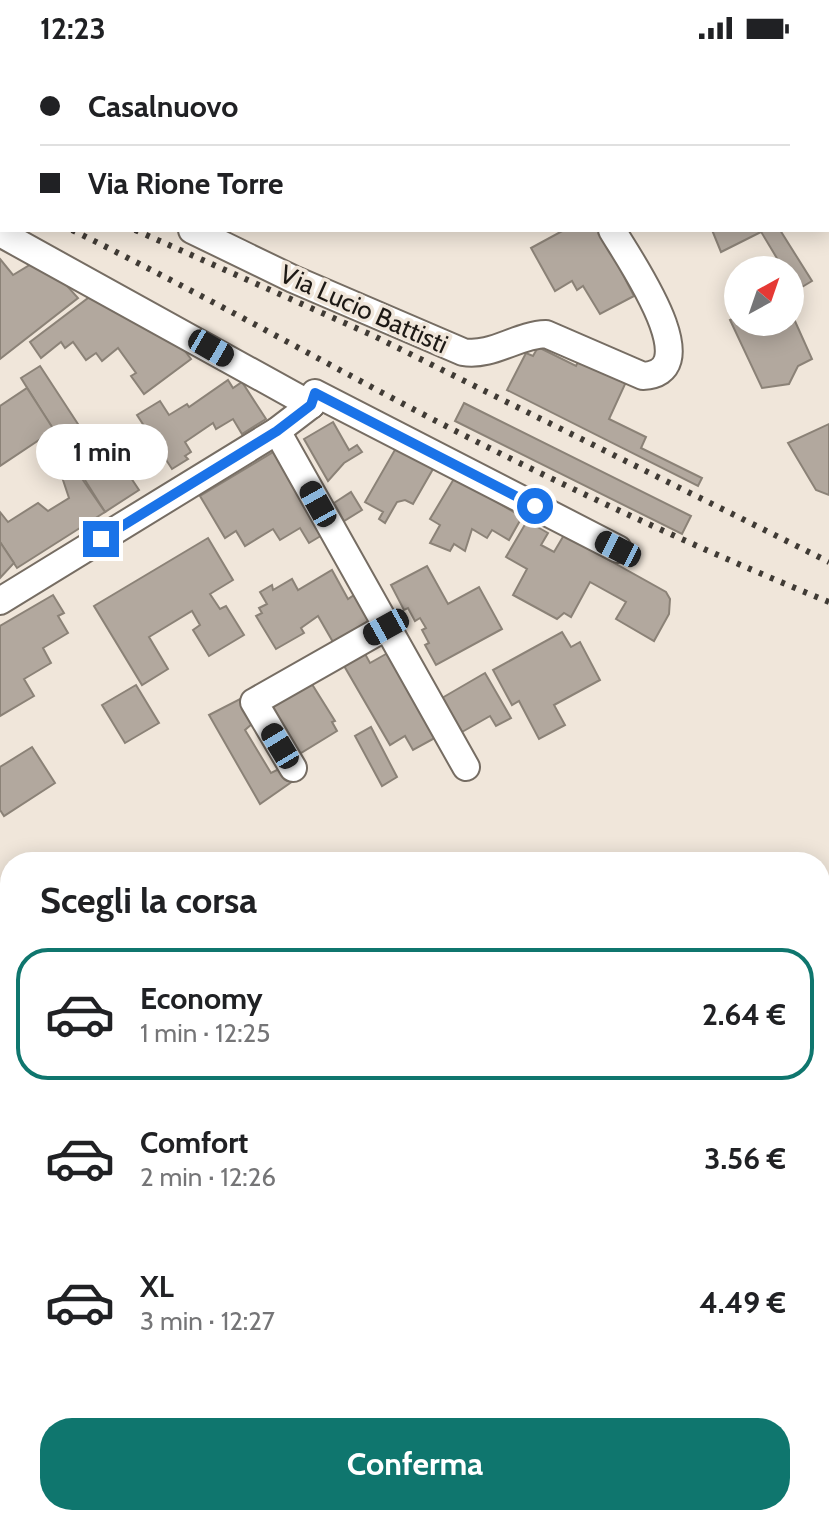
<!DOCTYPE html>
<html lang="it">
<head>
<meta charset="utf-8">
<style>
	body { margin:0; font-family:Cabin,sans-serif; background:#f6f6f6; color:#202124; height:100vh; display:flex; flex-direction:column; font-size:30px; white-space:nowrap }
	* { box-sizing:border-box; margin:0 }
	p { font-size:26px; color:#757577 }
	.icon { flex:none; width:44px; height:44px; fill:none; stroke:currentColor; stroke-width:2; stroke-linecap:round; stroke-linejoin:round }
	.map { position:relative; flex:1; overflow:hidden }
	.sheet { position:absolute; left:0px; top:796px; width:830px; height:674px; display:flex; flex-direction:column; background:#fff; border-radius:32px 32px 0 0; box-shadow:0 4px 20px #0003 }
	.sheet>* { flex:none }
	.hud { position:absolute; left:0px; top:0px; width:830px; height:176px; box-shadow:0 4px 20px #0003; display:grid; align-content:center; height:176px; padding:0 40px; background:#fff }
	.needle { width:52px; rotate:40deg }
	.fabs { position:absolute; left:724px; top:200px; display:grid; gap:16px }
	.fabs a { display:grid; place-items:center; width:80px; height:80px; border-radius:50%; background:#fff; box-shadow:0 4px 20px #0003; font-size:40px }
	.end { position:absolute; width:36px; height:36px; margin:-18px; border:10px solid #1a73e8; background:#fff; box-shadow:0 0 0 4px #fff }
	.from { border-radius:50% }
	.bubble { position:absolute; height:56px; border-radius:28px; background:#fff; box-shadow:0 4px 20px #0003; font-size:26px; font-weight:700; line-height:56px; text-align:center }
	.car { position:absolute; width:24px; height:48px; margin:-24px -12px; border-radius:10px; box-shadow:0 0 6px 2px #0007; background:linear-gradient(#222 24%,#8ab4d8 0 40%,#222 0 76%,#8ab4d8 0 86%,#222 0) }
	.hud b { display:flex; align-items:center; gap:28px; height:76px; font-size:30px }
	.hud b+b { border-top:2px solid #e0e0e0 }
	.hud i { width:20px; height:20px; background:#202124 }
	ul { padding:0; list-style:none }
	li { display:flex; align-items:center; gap:24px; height:132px; margin:0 16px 12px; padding:0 24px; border:4px solid transparent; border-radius:32px }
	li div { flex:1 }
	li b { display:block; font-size:30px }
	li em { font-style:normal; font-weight:700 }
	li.active { border-color:#0f766e }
	li>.icon { width:72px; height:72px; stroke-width:1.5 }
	h2 { padding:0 40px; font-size:36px; line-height:96px }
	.cta { display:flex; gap:16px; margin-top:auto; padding:16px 40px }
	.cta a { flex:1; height:92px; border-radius:32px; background:#0f766e; color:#fff; font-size:32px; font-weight:700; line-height:92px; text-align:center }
	.status { display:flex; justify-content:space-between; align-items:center; height:56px; padding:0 40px; background:#fff; direction:ltr }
	.status svg { height:22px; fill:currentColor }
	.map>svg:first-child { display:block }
</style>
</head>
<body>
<div class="status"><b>12:23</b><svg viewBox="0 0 49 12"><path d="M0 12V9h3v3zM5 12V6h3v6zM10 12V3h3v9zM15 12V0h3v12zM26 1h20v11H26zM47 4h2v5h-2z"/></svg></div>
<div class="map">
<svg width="829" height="1469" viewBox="0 0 829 1469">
	<rect width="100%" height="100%" fill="#f0e6da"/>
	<g fill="#b2a89e" stroke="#8b8277" stroke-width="2">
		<polygon points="380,0 499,0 499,2 379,2"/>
		<rect x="499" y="0" width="67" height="2"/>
		<polygon points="564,174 600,174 634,240 600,258 583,230 577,234 572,225 555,235 531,192"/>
		<polygon points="712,174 760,174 761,176 721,196"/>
		<polygon points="760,174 780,174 812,225 797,234 790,223 790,214 784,214"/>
		<polygon points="0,203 13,219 33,207 60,222 78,242 0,303"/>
		<polygon points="96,236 166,270 191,303 144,338 131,320 136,317 118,292 102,305 96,297 86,304 73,286 65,292 61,286 41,302 30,286"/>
		<polygon points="790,254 812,303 798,310 789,328 762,332 730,264 738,260 738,266 790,266"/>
		<polygon points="538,291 576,310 580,302 626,326 609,363 646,381 641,392 702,422 698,430 507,334 526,297 533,300"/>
		<polygon points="40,310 110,417 123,410 139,434 105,456 21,322"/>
		<polygon points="228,324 233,332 242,326 266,363 242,378 233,363 216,373 213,367 185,386 191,396 185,400 188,403 172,413 137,359 160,345 169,359 187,348 189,351"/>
		<polygon points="27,332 54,374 0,410 0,350"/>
		<polygon points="464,347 691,460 682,478 455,365"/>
		<polygon points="333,366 349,394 357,389 362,396 344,407 328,425 304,383"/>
		<polygon points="829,368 829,439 816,434 788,387"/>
		<polygon points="396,392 433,413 413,448 405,444 397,446 385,467 379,463 383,456 365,446"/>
		<polygon points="275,395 324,478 309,487 300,472 280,484 273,473 245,490 236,475 225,482 200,440"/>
		<polygon points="76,414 105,456 17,512 0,486 0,456 8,466 38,447 48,455 69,442 62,421"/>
		<polygon points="455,421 522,461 509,484 492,474 487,482 472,473 465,495 454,488 450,495 430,487 440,469 430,463"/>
		<polygon points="351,436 362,454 344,465 334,447"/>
		<polygon points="527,465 548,477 541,489 554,496 564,479 666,536 670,543 669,558 654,585 616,563 626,546 590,526 571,561 564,557 557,563 513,539 527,513 506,501"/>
		<polygon points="208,482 233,524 210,538 220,553 226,550 244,579 209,600 193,574 200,569 192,555 149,581 168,613 142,629 94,550"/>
		<polygon points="0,486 14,507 0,522"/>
		<polygon points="427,510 448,548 479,531 502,573 436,609 425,589 429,587 422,574 426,572 420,562 415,565 408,552 404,554 391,529"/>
		<polygon points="332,514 348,543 360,535 375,561 333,586 318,560 301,572 304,577 276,593 256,560 262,557 259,552 267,548 260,536 272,529 273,534 292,523 298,534"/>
		<polygon points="53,539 64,557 58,560 68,577 43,592 51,607 24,623 34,640 0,660 0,570"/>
		<polygon points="562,576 571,591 580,586 600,624 554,649 565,669 539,683 519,645 512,649 493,614"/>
		<polygon points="393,594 442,678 413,694 405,680 390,689 343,608 364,596 370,607"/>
		<polygon points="485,617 511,662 496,670 490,660 462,676 442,642"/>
		<polygon points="310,625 335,665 332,666 337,675 296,700 269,651"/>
		<polygon points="136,629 159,667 125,687 102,649"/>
		<polygon points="240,643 253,667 245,674 271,717 283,711 293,725 260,748 209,659"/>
		<polygon points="371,671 397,721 382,730 355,680"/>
		<polygon points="32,691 55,727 4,760 0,754 0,711"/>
	</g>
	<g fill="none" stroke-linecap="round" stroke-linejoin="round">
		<defs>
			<g id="minor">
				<polyline points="759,2 773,0"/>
				<polyline points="828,16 829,16"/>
				<polyline points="0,75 2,75"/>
				<path d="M192 174 293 223 463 296C492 301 517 279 546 278L643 320C710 317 627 200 612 174"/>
				<polyline points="0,177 311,349"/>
				<polyline points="311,349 315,337 618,493"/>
				<polyline points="277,375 466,711"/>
				<polyline points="0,545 277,375 311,349"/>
				<polyline points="293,712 254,646 386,571"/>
				<polyline points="0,1422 10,1425"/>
				<polyline points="538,1460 550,1469"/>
			</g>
		</defs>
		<use href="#minor" stroke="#766d63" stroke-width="30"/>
		<use href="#minor" stroke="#fff" stroke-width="26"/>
		<g stroke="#403b35" stroke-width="6" stroke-dasharray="4 8" stroke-linecap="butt">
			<polyline points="0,118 2,119"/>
			<polyline points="0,140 2,141"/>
			<path d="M72 174C186 230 298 292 411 352 547 423 687 488 829 546"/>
			<polyline points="135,174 374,280 829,506"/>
		</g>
	</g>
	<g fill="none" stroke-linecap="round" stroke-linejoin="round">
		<polyline stroke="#1a73e8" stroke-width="10" points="101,483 277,375 311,349 315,337 535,450"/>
	</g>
	<g text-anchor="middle" stroke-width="7" stroke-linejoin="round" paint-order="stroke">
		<g font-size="26" fill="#1d1915" stroke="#f0e6da">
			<text transform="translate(364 253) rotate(24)" y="9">Via Lucio Battisti</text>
		</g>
	</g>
</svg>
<div class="fabs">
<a><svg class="needle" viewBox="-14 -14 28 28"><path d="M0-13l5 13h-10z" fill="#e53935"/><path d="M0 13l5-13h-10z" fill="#757577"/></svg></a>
</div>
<i class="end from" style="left:535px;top:450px"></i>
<i class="end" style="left:101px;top:483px"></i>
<div class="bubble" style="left:36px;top:368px;width:132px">1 min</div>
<i class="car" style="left:211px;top:292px;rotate:120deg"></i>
<i class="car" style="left:318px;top:448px;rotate:331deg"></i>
<i class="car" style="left:618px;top:493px;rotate:297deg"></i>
<i class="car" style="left:386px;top:571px;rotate:241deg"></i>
<i class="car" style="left:280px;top:690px;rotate:329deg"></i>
<div class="hud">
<b><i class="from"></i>Casalnuovo</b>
<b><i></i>Via Rione Torre</b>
</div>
<section class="sheet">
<h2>Scegli la corsa</h2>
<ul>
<li class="active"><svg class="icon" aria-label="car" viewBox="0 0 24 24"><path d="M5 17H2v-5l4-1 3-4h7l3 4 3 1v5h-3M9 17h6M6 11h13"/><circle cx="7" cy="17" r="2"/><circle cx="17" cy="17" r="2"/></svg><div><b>Economy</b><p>1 min · 12:25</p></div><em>2.64 €</em></li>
<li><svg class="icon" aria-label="car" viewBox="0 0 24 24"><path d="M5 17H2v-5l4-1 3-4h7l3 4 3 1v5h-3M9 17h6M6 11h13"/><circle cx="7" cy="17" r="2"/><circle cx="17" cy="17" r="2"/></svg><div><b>Comfort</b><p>2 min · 12:26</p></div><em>3.56 €</em></li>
<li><svg class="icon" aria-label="car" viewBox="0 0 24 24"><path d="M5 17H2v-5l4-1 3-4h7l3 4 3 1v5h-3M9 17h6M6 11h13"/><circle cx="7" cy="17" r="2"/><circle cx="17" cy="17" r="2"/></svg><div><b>XL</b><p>3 min · 12:27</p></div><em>4.49 €</em></li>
</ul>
<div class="cta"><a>Conferma</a></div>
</section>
</div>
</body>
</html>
